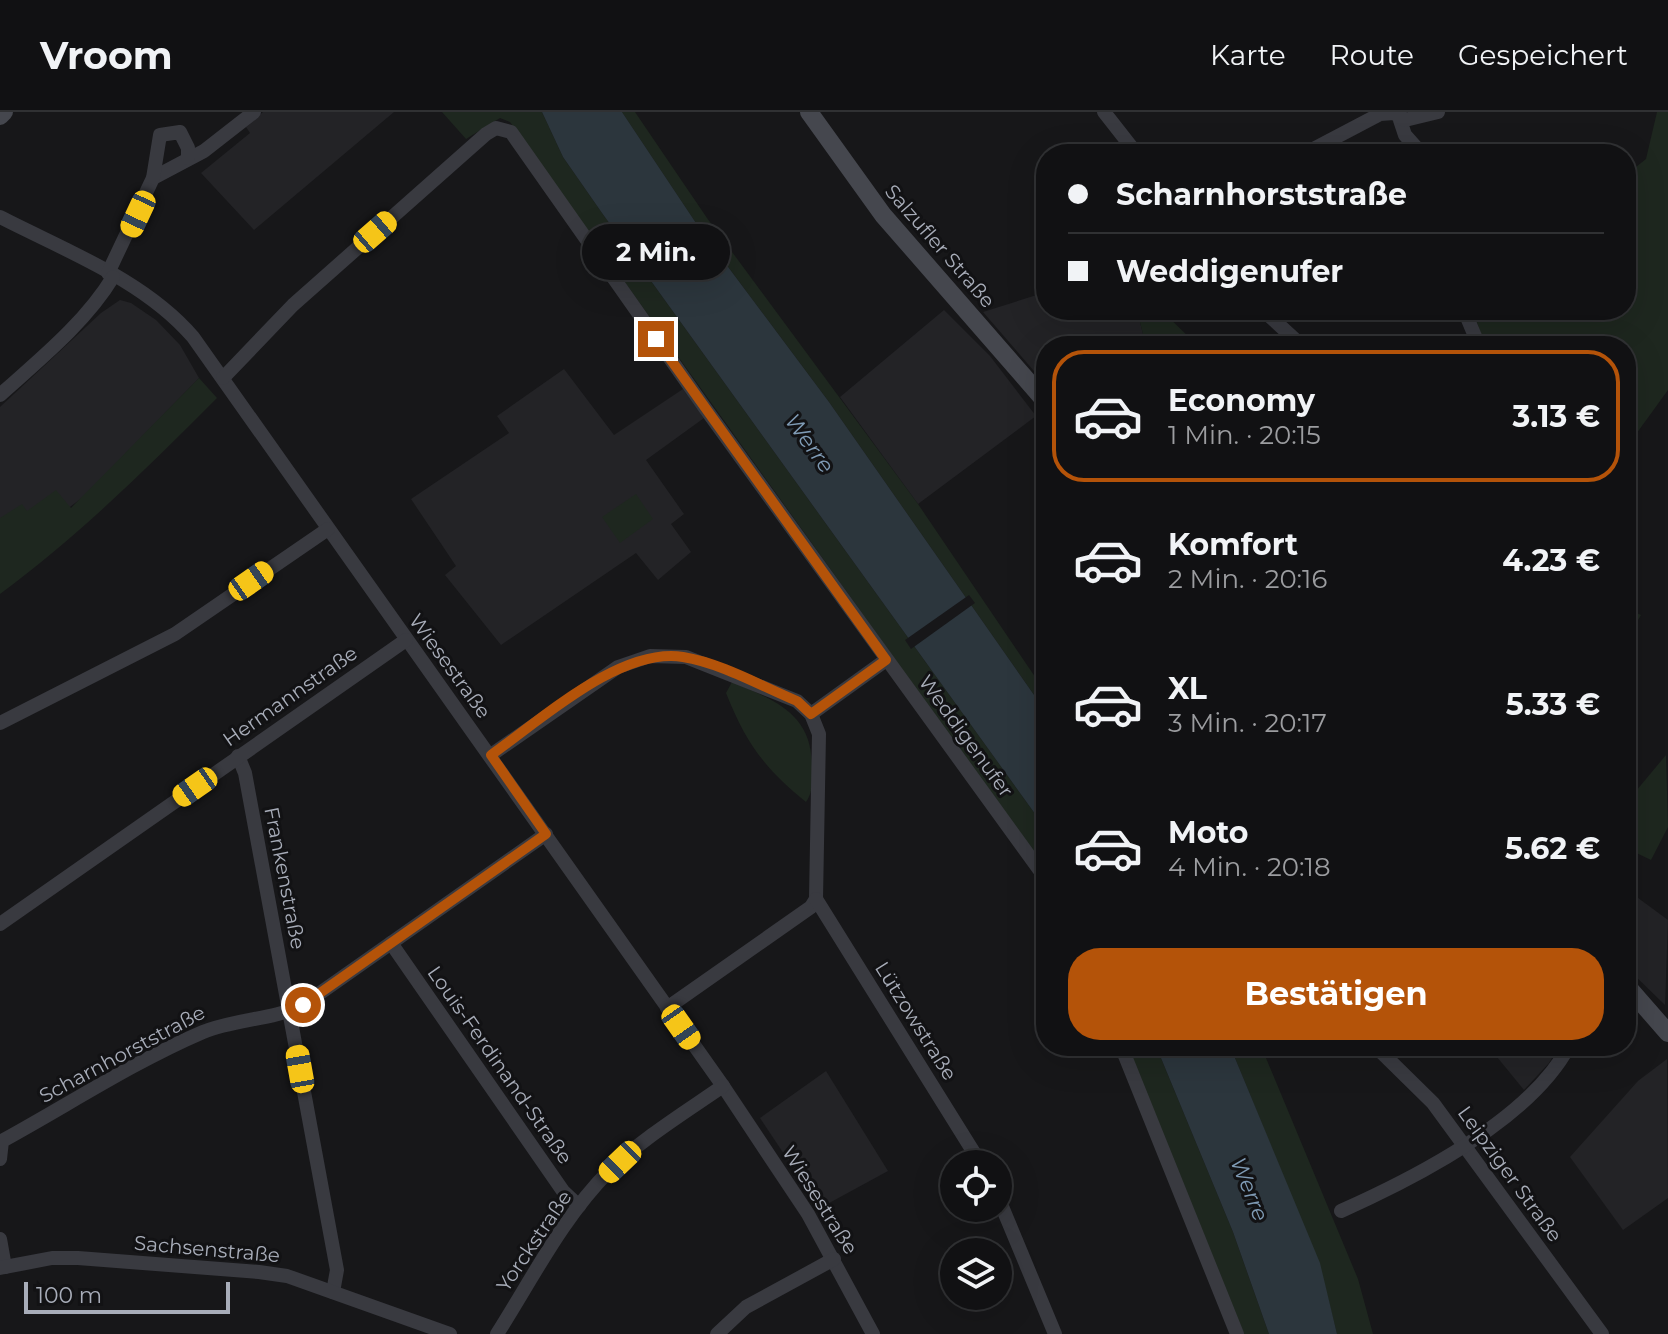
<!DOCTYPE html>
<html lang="de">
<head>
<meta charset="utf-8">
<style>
	body { margin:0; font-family:Montserrat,sans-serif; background:#1a1a1c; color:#f1f3f6; height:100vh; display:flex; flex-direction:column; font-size:30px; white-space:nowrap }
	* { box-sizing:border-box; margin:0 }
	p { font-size:26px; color:#9c9da0 }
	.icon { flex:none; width:44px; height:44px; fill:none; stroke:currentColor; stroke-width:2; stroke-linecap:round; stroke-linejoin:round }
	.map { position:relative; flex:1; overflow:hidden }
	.sheet { position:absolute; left:1036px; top:224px; width:600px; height:720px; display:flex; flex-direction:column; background:#111113; border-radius:32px; box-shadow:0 8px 32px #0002,0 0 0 2px #303133 }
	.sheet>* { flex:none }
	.guide { position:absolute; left:1036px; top:32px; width:600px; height:176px; border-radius:32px; box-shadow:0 8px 32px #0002,0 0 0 2px #303133; display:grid; align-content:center; height:176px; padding:0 32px; background:#111113 }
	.tools { position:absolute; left:940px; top:1038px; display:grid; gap:16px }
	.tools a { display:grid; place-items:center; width:72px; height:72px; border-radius:50%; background:#111113; box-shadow:0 8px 32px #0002,0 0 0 2px #303133; font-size:40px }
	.scale { position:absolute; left:24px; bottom:20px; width:206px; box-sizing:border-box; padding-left:8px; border:4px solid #a8adb9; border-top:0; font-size:22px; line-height:28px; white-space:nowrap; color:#a8adb9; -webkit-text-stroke:6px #121214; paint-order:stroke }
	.end { position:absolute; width:36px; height:36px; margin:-18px; border:10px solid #b45309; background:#fff; box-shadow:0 0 0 4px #fff }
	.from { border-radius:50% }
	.bubble { position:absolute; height:56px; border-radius:28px; background:#111113; box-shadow:0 8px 32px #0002,0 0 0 2px #303133; font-size:26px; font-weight:700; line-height:56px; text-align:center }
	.car { position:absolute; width:24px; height:48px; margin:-24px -12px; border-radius:10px; box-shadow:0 0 6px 2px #0007; background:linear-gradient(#f5c518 24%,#345 0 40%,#f5c518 0 76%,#345 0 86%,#f5c518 0) }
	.guide b { display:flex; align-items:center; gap:28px; height:76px; font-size:30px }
	.guide b+b { border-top:2px solid #303133 }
	.guide i { width:20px; height:20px; background:#f1f3f6 }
	ul { padding:14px 0 0; list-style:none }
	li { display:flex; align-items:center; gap:24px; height:132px; margin:0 16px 12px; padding:0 16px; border:4px solid transparent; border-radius:32px }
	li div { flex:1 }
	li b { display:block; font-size:30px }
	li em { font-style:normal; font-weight:700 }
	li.current { border-color:#b45309 }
	li>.icon { width:72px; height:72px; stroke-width:1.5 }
	.button { display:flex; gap:16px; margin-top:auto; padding:16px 32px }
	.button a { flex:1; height:92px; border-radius:32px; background:#b45309; color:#fff; font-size:32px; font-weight:700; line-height:92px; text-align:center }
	header { display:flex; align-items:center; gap:48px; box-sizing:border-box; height:112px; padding:0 40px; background:#111113; border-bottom:2px solid #303133 }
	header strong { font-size:38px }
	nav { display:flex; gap:44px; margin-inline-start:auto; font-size:28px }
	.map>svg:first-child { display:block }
</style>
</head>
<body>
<header>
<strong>Vroom</strong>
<nav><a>Karte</a><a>Route</a><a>Gespeichert</a></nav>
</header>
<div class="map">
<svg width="1668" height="1222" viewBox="0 0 1668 1222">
	<rect width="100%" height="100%" fill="#171719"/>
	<g fill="#232326">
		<polygon points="263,0 394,0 254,118 201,61 250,21 246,15"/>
		<polygon points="1046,180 1046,198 1137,198 1146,234 1046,234 1046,273 983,200"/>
		<polygon points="120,188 131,191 156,208 180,233 199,266 83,385 0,448 0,295 101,201"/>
		<polygon points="944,198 990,244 1036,304 918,392 840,285"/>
		<polygon points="564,257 614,323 683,277 704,306 646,348 684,402 671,412 691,440 658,468 636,441 501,533 445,463 456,454 411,387 509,321 497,304"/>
		<polygon points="1634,783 1668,808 1665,893 1626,855 1626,804"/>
		<polygon points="1488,934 1559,934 1549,951 1524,978"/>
		<polygon points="1667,947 1668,1086 1623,1118 1570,1045 1638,969"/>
		<polygon points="826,959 888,1059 820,1096 760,1006"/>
	</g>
	<g fill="#1e271f">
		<polygon points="442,0 542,0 563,45 602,101 1046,717 1046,758 510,10 500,6 466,27"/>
		<polygon points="622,0 635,0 707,106 918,392 1046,581 1046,600 829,290 702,120"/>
		<polygon points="1657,0 1668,0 1668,278 1626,336 1626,234 1485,234 1473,198 1626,198 1626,63 1646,47"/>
		<polygon points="1137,198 1161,198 1198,234 1146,234"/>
		<path d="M199 266 217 286C147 356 80 423 0 482V406L22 392 27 399 56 378 71 396Z"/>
		<polygon points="636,382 653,407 620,431 602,405"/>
		<polygon points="1626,496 1641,503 1627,526 1626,542"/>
		<path d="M732 570C774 588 812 601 812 654 812 668 814 678 806 690 764 656 746 631 726 581Z"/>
		<polygon points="1666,643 1668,715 1651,748 1626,736 1626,691"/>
		<polygon points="1126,934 1156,934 1233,1120 1269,1222 1240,1222"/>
		<polygon points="1230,934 1261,934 1358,1167 1373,1222 1337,1222 1319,1151"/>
	</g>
	<g fill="#2c363d">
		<polygon points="542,0 622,0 702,120 829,290 1046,600 1046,717 602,101 563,45"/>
		<polygon points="1156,934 1230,934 1320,1151 1337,1222 1269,1222 1233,1120"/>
	</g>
	<polygon fill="#171719" points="969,483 975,491 911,537 905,528"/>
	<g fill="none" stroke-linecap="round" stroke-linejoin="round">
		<g stroke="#393a40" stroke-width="14">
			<polyline points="1104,0 1137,42"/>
			<polyline points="1400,8 1405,23 1422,42"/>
			<polyline points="1304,42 1380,2 1394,1 1405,8 1438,0"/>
			<polyline points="153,66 204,39 254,0"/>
			<path d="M0 105C66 139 144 168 193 225L723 974 808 1102 873 1222"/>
			<polyline points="108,161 153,66 160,23 180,20 188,36 188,46"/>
			<polyline points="1263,198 1302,234"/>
			<polyline points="1464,198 1477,229 1469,234"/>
			<polyline points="223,266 293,193 486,22 496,16 511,20 705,296 1046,767"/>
			<path d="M0 283C39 248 86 210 113 165"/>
			<polyline points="811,602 886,548"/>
			<polyline points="0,611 175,522 328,417"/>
			<polyline points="491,643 618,555 650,544 686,545 797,589 811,602 819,622 816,787 811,795 667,896"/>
			<polyline points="238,644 245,661 337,1158 333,1180"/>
			<polyline points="816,787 981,1052"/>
			<polyline points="0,812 406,528"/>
			<polyline points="391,831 563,1079 579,1094"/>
			<polyline points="1121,934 1237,1222"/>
			<polyline points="1375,934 1433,991 1602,1222"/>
			<path d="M0 1047 2 1029C68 993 133 950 203 920 235 907 272 908 303 893L546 722"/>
			<polyline points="998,1085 1055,1222"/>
			<path d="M1341 1099C1415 1066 1530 1007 1569 934"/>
			<polyline points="0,1127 5,1155"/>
			<polyline points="0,1156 52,1146 78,1146 259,1160 287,1164 450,1222"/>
			<path d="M497 1222C532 1167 563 1105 609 1059 643 1026 684 1001 723 974"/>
			<polyline points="717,1222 746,1195 834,1147"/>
		</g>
		<g stroke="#45474e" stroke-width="18">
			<polyline points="809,0 883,103 1046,290"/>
			<polyline points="0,4 4,0"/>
			<polyline points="1626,873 1668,921"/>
		</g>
	</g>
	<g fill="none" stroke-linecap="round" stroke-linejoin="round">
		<path stroke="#b45309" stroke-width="10" d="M303 893 546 722 491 643C541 608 620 535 683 545 721 551 761 574 797 589L811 602 886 548 656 227"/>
	</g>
	<g text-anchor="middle" stroke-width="6" stroke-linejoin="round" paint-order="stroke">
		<g font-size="20" fill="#a8adb9" stroke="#121214">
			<text transform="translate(940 134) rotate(49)" y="7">Salzufler Straße</text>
			<text transform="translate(450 554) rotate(54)" y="7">Wiesestraße</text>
			<text transform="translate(290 584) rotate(-35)" y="7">Hermannstraße</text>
			<text transform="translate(966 624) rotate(54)" y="7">Weddigenufer</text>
			<text transform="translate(285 766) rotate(79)" y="7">Frankenstraße</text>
			<text transform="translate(916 909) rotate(58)" y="7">Lützowstraße</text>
			<text transform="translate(122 942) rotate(-28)" y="7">Scharnhorststraße</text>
			<text transform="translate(500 953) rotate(55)" y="7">Louis-Ferdinand-Straße</text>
			<text transform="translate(1510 1062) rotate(54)" y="7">Leipziger Straße</text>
			<text transform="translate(820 1088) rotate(58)" y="7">Wiesestraße</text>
			<text transform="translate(534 1129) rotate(-56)" y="7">Yorckstraße</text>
			<text transform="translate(207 1137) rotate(5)" y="7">Sachsenstraße</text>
		</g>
		<g font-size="22" font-style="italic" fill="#7f9bb5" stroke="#121214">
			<text transform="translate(810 331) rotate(54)" y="8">Werre</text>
			<text transform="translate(1250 1077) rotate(68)" y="8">Werre</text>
		</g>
	</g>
</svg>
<div class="tools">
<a><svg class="icon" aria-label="locate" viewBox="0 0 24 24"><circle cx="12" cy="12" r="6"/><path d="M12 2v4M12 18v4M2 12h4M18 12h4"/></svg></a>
<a><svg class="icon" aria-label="layers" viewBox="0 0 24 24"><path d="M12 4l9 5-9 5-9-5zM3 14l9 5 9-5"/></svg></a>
</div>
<div class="scale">100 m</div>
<i class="end from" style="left:303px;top:893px"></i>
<i class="end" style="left:656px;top:227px"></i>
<div class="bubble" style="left:582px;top:112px;width:148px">2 Min.</div>
<i class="car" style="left:138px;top:102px;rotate:205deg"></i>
<i class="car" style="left:375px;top:120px;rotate:49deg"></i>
<i class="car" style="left:251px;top:469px;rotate:55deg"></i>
<i class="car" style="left:195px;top:675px;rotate:235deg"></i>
<i class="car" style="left:681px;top:915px;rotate:145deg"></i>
<i class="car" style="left:300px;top:957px;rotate:350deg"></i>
<i class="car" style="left:620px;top:1050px;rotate:226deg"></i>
<div class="guide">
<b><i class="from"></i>Scharnhorststraße</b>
<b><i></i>Weddigenufer</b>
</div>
<section class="sheet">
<ul>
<li class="current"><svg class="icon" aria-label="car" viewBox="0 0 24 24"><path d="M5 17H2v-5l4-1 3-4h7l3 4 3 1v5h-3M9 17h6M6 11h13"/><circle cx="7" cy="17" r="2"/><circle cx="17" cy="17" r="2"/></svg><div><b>Economy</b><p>1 Min. · 20:15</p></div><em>3.13 €</em></li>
<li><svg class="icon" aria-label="car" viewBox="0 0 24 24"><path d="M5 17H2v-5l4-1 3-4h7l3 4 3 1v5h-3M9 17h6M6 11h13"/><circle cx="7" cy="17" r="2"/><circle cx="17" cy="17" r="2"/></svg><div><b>Komfort</b><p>2 Min. · 20:16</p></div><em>4.23 €</em></li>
<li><svg class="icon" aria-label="car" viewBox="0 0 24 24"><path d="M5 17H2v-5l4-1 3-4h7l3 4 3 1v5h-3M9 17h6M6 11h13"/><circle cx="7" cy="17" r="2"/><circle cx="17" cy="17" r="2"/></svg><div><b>XL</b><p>3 Min. · 20:17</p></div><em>5.33 €</em></li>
<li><svg class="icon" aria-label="car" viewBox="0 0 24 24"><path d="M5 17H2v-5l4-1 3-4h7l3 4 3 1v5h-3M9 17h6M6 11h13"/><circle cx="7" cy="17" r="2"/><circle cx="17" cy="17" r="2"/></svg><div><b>Moto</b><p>4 Min. · 20:18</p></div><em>5.62 €</em></li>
</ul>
<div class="button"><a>Bestätigen</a></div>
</section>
</div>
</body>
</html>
